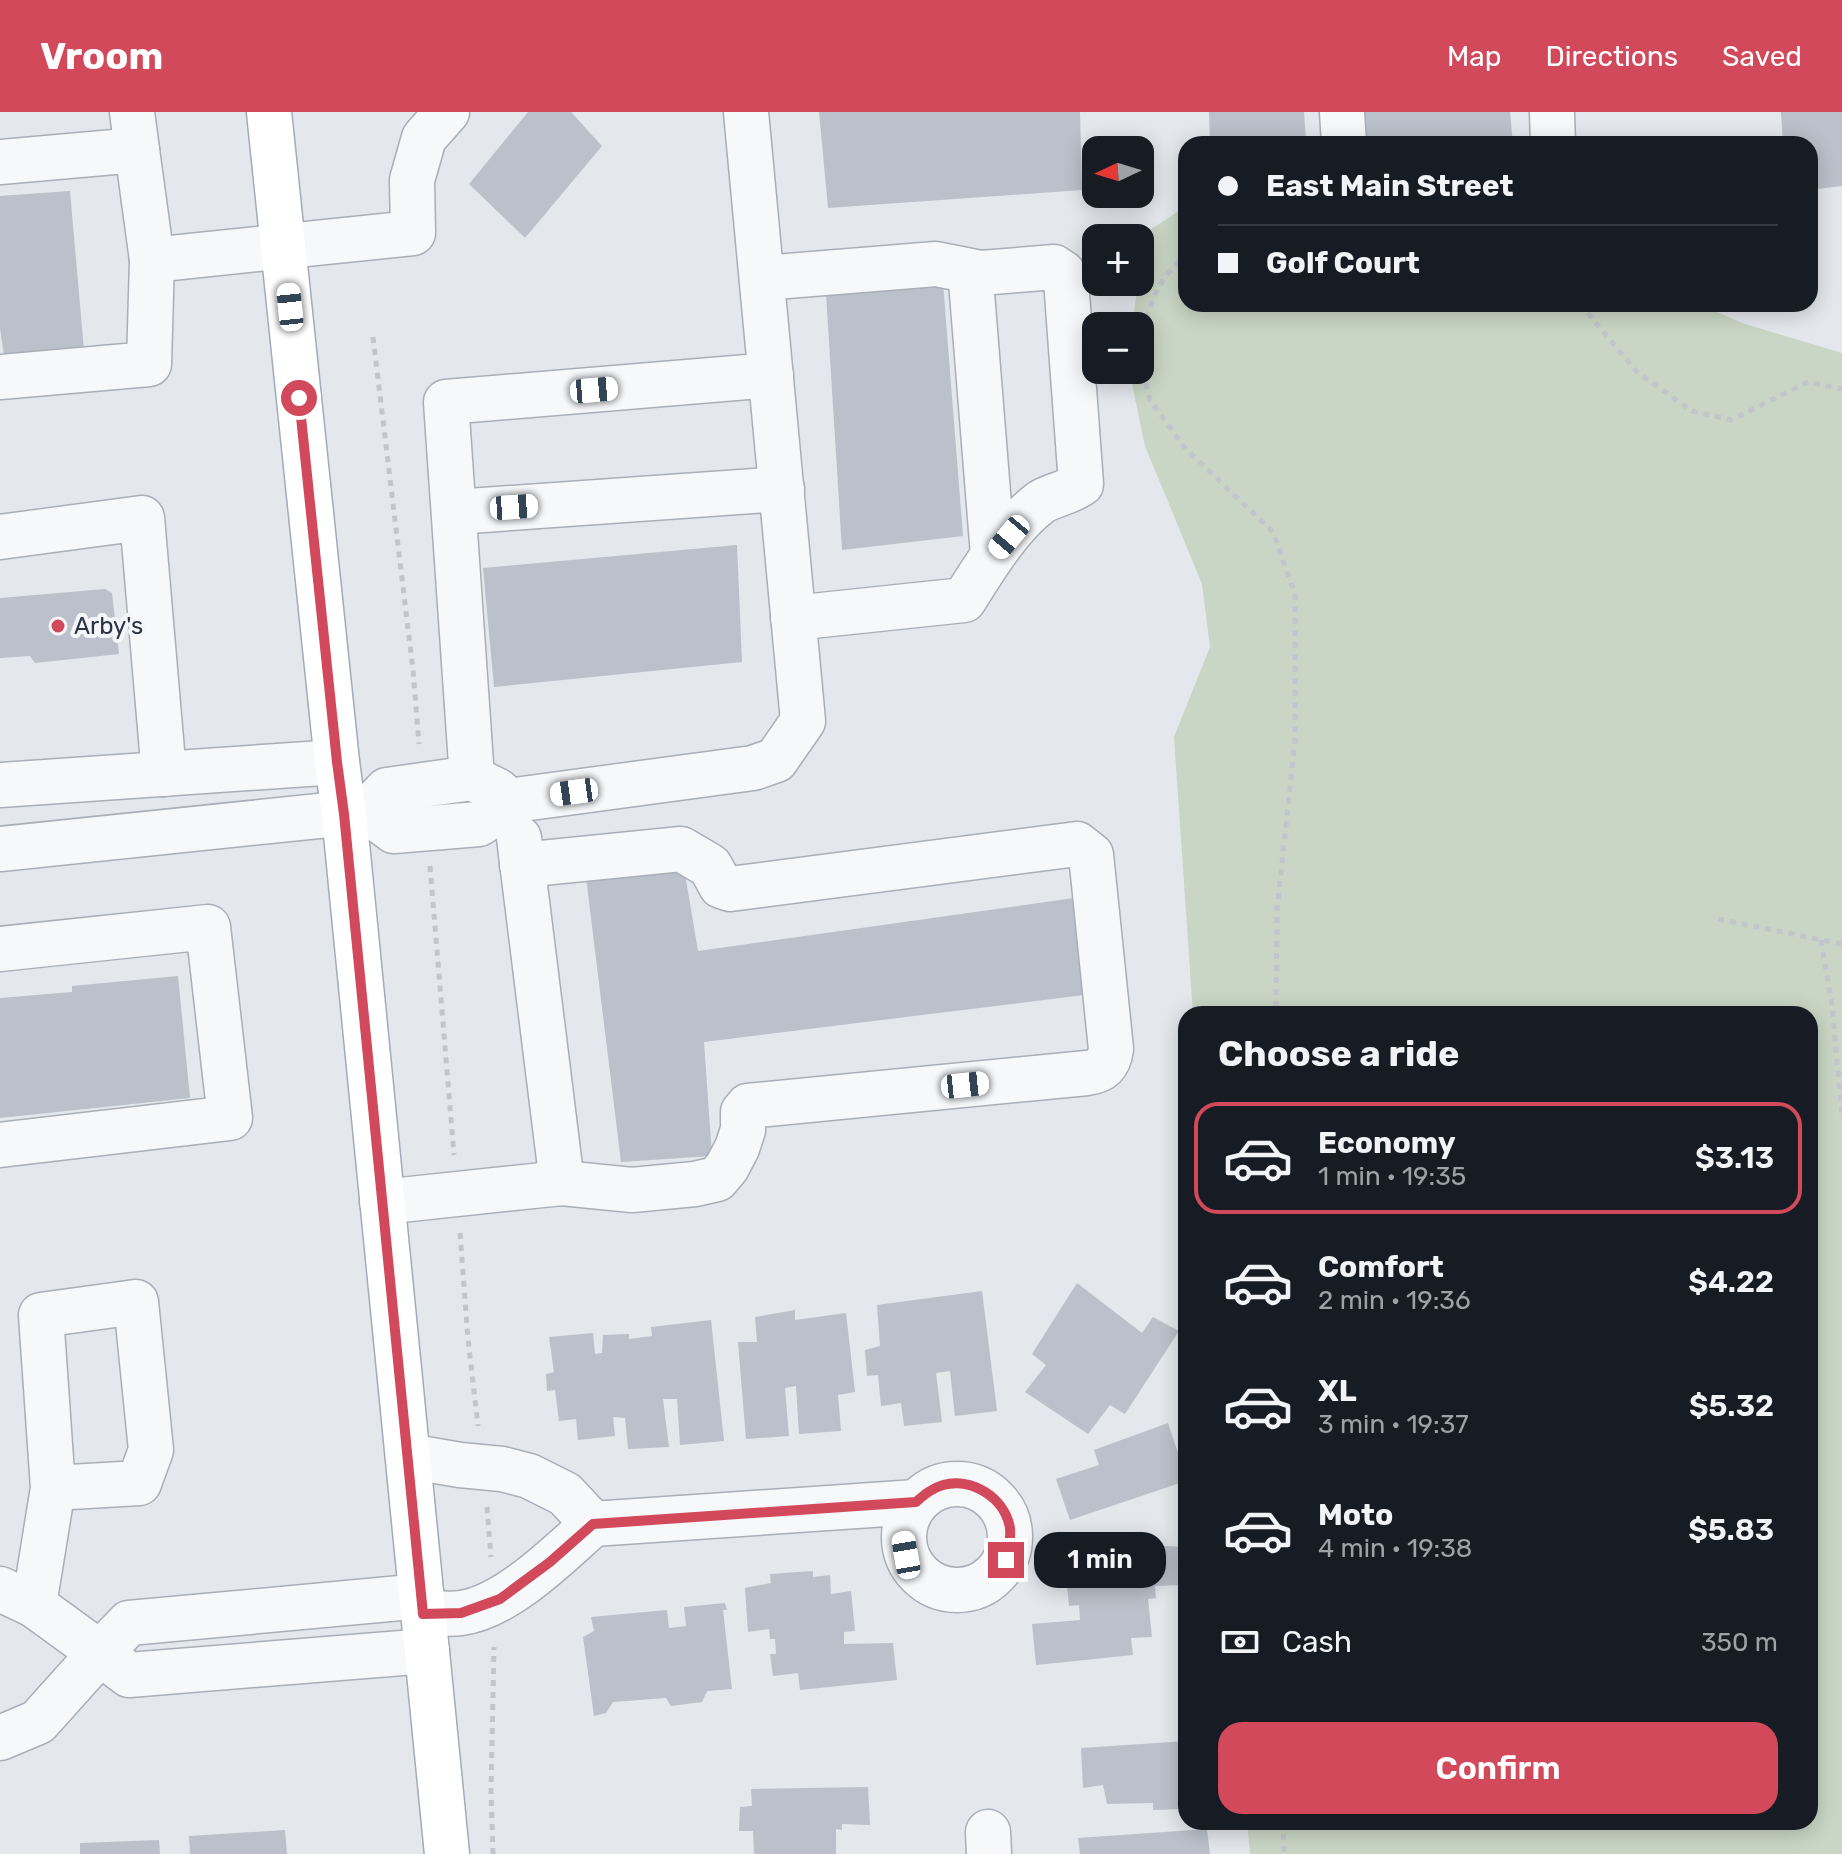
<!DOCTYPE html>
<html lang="en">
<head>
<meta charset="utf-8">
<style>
	body { margin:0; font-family:Rubik,sans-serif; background:#20242c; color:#f1f3f6; height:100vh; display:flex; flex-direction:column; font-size:30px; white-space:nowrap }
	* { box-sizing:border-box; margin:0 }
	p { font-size:26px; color:#9ea1a6 }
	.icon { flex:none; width:44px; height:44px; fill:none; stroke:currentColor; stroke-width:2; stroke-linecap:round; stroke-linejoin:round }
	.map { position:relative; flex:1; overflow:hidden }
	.sheet { position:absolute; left:1178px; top:894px; width:640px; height:824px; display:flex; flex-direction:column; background:#171b24; border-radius:24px; box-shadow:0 4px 20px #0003 }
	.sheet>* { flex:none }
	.hud { position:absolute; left:1178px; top:24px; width:640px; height:176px; border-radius:24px; box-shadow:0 4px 20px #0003; display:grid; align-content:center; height:176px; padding:0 40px; background:#171b24 }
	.needle { width:52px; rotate:266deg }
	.buttons { position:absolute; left:1082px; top:24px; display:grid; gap:16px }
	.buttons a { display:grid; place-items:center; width:72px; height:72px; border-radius:16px; background:#171b24; box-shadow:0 4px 20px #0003; font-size:40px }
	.end { position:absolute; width:36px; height:36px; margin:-18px; border:10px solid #d1495b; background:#fff; box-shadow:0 0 0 4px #fff }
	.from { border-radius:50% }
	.bubble { position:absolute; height:56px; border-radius:24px; background:#171b24; box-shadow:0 4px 20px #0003; font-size:26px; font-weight:600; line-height:56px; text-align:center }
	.car { position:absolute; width:24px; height:48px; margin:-24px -12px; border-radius:10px; box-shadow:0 0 6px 2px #0007; background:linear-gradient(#fff 24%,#345 0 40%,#fff 0 76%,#345 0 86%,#fff 0) }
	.hud b { display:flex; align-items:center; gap:28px; height:76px; font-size:30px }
	.hud b+b { border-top:2px solid #363941 }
	.hud i { width:20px; height:20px; background:#f1f3f6 }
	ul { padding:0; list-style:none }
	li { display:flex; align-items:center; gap:24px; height:112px; margin:0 16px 12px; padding:0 24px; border:4px solid transparent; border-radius:24px }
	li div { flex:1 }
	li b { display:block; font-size:30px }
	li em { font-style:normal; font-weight:600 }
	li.on { border-color:#d1495b }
	li>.icon { width:72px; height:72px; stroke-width:1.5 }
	h2 { padding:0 40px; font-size:36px; line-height:96px }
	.pay { display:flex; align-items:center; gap:20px; height:88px; padding:0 40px; font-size:30px }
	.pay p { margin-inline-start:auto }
	.cta { display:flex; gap:16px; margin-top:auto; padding:16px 40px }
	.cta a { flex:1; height:92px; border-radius:24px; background:#d1495b; color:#fff; font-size:32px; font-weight:600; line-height:92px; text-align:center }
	header { display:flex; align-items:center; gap:48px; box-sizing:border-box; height:112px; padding:0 40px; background:#d1495b; color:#fff }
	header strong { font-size:38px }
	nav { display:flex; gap:44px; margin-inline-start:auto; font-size:28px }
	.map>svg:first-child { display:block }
</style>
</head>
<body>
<header>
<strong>Vroom</strong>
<nav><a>Map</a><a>Directions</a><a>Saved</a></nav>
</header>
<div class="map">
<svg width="1842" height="1742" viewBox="0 0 1842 1742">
	<rect width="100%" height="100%" fill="#e4e7ec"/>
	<polygon fill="#c9d6c5" points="1179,99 1186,100 1186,192 1699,192 1742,211 1842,241 1842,1742 1250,1742 1247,1710 1810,1710 1810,902 1193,902 1174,625 1210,535 1202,472 1145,334 1129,258 1140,258 1140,214 1132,214 1138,170 1140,170 1145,121"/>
	<g fill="#bbc0ca">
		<polygon points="528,0 571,0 602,34 525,126 469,72"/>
		<polygon points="819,0 1080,0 1082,78 828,96"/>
		<polygon points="1209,0 1304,0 1306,28 1253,32 1210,32"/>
		<polygon points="1356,0 1510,0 1513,32 1359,32"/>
		<polygon points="1781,0 1842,0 1842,74 1810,78 1810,32 1783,32"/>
		<polygon points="70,79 84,238 4,244 0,216 0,84"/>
		<polygon points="943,171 963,424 842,438 826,182"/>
		<polygon points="737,433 742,550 494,575 483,456"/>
		<polygon points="105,477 112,481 119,542 35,551 30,544 0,546 0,486"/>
		<polygon points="683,750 698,839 1074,786 1092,882 704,930 712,1044 621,1050 585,757"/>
		<polygon points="178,864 190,986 0,1006 0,886 72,880 72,874"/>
		<polygon points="1077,1171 1142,1221 1153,1205 1179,1219 1125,1302 1110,1293 1088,1322 1025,1280 1046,1253 1032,1242"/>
		<polygon points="982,1179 997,1299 955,1304 950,1259 936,1261 942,1310 904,1314 901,1291 881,1294 878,1263 867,1264 865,1238 880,1234 877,1193"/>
		<polygon points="795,1198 795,1208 846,1201 855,1280 838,1283 841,1319 799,1322 796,1274 785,1276 789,1324 746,1327 738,1230 757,1230 755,1205"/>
		<polygon points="711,1208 724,1329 680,1333 677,1287 663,1287 669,1335 628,1337 625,1306 613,1305 615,1324 578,1328 576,1307 559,1309 555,1278 547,1279 546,1262 554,1260 549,1225 593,1221 595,1242 602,1241 603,1223 629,1222 629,1227 652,1224 651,1215"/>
		<polygon points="1168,1311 1186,1365 1186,1369 1070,1408 1056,1367 1099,1353 1094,1338"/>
		<polygon points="1101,1426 1143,1426 1144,1433 1186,1435 1186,1473 1155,1474 1156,1486 1148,1487 1152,1525 1131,1526 1133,1543 1036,1553 1032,1512 1080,1508 1079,1493 1069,1494 1064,1438 1101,1435"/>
		<polygon points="813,1459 813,1465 830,1463 831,1482 851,1479 855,1519 844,1520 844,1532 893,1531 897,1568 800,1578 798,1561 773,1564 770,1542 776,1542 775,1527 770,1527 769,1517 748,1520 745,1476 771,1471 770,1462"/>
		<polygon points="725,1491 727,1498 723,1498 732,1577 707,1579 702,1590 671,1594 666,1586 613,1590 606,1601 594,1604 583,1525 594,1519 591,1505 667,1498 669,1516 686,1514 684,1495"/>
		<polygon points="1186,1629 1186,1697 1153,1698 1153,1691 1107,1692 1103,1673 1083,1676 1081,1636"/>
		<polygon points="868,1675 870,1713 842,1712 842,1718 836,1717 836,1742 754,1742 753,1719 739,1719 740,1695 752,1694 751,1677"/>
		<polygon points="1207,1717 1210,1742 1080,1742 1078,1726"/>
		<polygon points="285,1718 287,1742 190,1742 189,1724"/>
		<polygon points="159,1728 160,1742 80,1742 80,1731"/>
	</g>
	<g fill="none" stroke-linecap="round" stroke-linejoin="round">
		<defs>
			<g id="minor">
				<polyline points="132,0 137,38"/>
				<polyline points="1342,0 1344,32"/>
				<polyline points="1552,0 1553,32"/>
				<polyline points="0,50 137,38 152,148 149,252 0,265"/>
				<polyline points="152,148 413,121 412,68 424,26 447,0"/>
				<polyline points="762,166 936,152 981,161"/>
				<polyline points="454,400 782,377"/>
				<polyline points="0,425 142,406 164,662"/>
				<path d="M793 506 964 488C985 455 1009 414 1041 390 1052 383 1068 381 1081 372L1066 168 1063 161 1054 155 981 161 971 169 993 443"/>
				<polyline points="472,666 446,290 771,263"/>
				<polyline points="0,673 337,650"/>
				<polyline points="367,699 387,678 472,666 498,679"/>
				<polyline points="0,737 367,699 394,719 479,712 515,688 753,656 776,648 803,609 746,0"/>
				<path d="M522 753 681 737 710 754 721 774 730 777 1077 732 1091 743 1111 937C1109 952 1102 959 1087 961L748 994 743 1000V1018L737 1036 727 1055 717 1067 695 1072 632 1078 562 1071"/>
				<polyline points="0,837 208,815 230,1006 0,1033"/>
				<polyline points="382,1090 562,1071 519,726"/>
				<path d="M408 1344 460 1353 502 1357 529 1364 565 1382 593 1412C559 1442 507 1495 461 1501 448 1503 436 1500 423 1502"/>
				<circle cx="957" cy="1425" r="53"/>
				<polyline points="593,1412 916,1390"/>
				<polyline points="0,1477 34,1493 100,1541 38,1610 0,1626"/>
				<polyline points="422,1484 129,1511 100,1541 129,1563 427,1539"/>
				<polyline points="34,1493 53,1376 139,1371 151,1338 136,1190 41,1203 53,1376"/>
				<polyline points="988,1720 989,1742"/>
			</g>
			<polyline id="major" points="269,0 337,650 344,702 447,1742"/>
		</defs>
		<use href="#minor" stroke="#a9aeb7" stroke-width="47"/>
		<use href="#major" stroke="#a3abb8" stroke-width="47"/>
		<g stroke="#c2c5cb" stroke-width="5" stroke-dasharray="6 6" stroke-linecap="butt">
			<polyline points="1580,192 1637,260 1692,299 1731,308 1808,270 1842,277"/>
			<polyline points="373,225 413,558 419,632"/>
			<path d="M1140 229C1148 198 1158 163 1186 145"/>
			<polyline points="1140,248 1150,288 1184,335 1273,420 1295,482 1295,629 1277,798 1276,902"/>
			<polyline points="430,754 454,1043"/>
			<polyline points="1718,807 1842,832"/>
			<polyline points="1821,828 1832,893 1842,1002"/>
			<polyline points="460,1121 468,1227 478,1314"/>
			<polyline points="487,1395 491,1445"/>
			<polyline points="1283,1710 1284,1742"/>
			<polyline points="493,1742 491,1679 494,1535"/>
		</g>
		<use href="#minor" stroke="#f7f8fa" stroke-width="44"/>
		<use href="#major" stroke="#fff" stroke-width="44"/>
	</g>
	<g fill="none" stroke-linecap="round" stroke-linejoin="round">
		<path stroke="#d1495b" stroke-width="10" d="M299 286 337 650 344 702 423 1502 461 1501 500 1487 550 1450 593 1412 916 1390C924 1383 932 1376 943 1373 972 1365 1005 1386 1010 1416 1011 1428 1009 1437 1006 1448"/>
	</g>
	<circle fill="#d1495b" stroke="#f4f6f9" stroke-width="3" cx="58" cy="514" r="8"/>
	<g text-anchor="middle" stroke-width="8" stroke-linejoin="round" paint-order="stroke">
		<g font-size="24" fill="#2b3445" stroke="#f4f6f9" text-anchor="start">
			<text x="74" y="522">Arby's</text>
		</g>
	</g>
</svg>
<div class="buttons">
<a><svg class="needle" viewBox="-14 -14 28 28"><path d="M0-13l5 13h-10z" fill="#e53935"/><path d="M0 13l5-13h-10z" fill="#9ea1a6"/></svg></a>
<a>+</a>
<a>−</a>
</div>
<i class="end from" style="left:299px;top:286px"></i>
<i class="end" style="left:1006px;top:1448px"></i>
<div class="bubble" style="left:1034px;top:1420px;width:132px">1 min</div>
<i class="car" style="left:290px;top:195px;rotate:354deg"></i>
<i class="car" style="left:594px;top:278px;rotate:85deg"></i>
<i class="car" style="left:514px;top:395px;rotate:86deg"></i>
<i class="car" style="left:1009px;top:425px;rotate:220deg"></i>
<i class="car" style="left:574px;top:680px;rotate:262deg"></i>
<i class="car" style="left:965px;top:973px;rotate:84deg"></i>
<i class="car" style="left:906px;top:1443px;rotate:350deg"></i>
<div class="hud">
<b><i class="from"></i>East Main Street</b>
<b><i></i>Golf Court</b>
</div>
<section class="sheet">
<h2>Choose a ride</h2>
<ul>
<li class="on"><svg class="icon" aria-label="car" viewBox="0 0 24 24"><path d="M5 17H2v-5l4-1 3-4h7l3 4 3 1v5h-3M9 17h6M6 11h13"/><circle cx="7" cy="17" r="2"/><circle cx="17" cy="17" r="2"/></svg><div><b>Economy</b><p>1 min · 19:35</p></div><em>$3.13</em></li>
<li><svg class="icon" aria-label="car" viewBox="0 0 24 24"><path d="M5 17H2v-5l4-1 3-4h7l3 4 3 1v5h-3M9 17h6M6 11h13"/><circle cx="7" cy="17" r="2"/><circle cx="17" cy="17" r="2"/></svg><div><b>Comfort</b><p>2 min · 19:36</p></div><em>$4.22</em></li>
<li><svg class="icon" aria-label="car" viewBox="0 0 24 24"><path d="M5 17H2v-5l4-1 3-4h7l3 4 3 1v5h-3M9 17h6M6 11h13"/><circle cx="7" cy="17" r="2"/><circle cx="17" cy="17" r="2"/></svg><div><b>XL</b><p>3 min · 19:37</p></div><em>$5.32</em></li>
<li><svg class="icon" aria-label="car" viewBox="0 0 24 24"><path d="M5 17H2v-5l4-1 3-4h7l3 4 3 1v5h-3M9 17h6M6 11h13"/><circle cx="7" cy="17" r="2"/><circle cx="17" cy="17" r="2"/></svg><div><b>Moto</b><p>4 min · 19:38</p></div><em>$5.83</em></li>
</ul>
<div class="pay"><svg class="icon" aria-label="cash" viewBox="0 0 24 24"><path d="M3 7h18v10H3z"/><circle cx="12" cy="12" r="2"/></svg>Cash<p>350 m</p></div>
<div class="cta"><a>Confirm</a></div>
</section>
</div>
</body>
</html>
